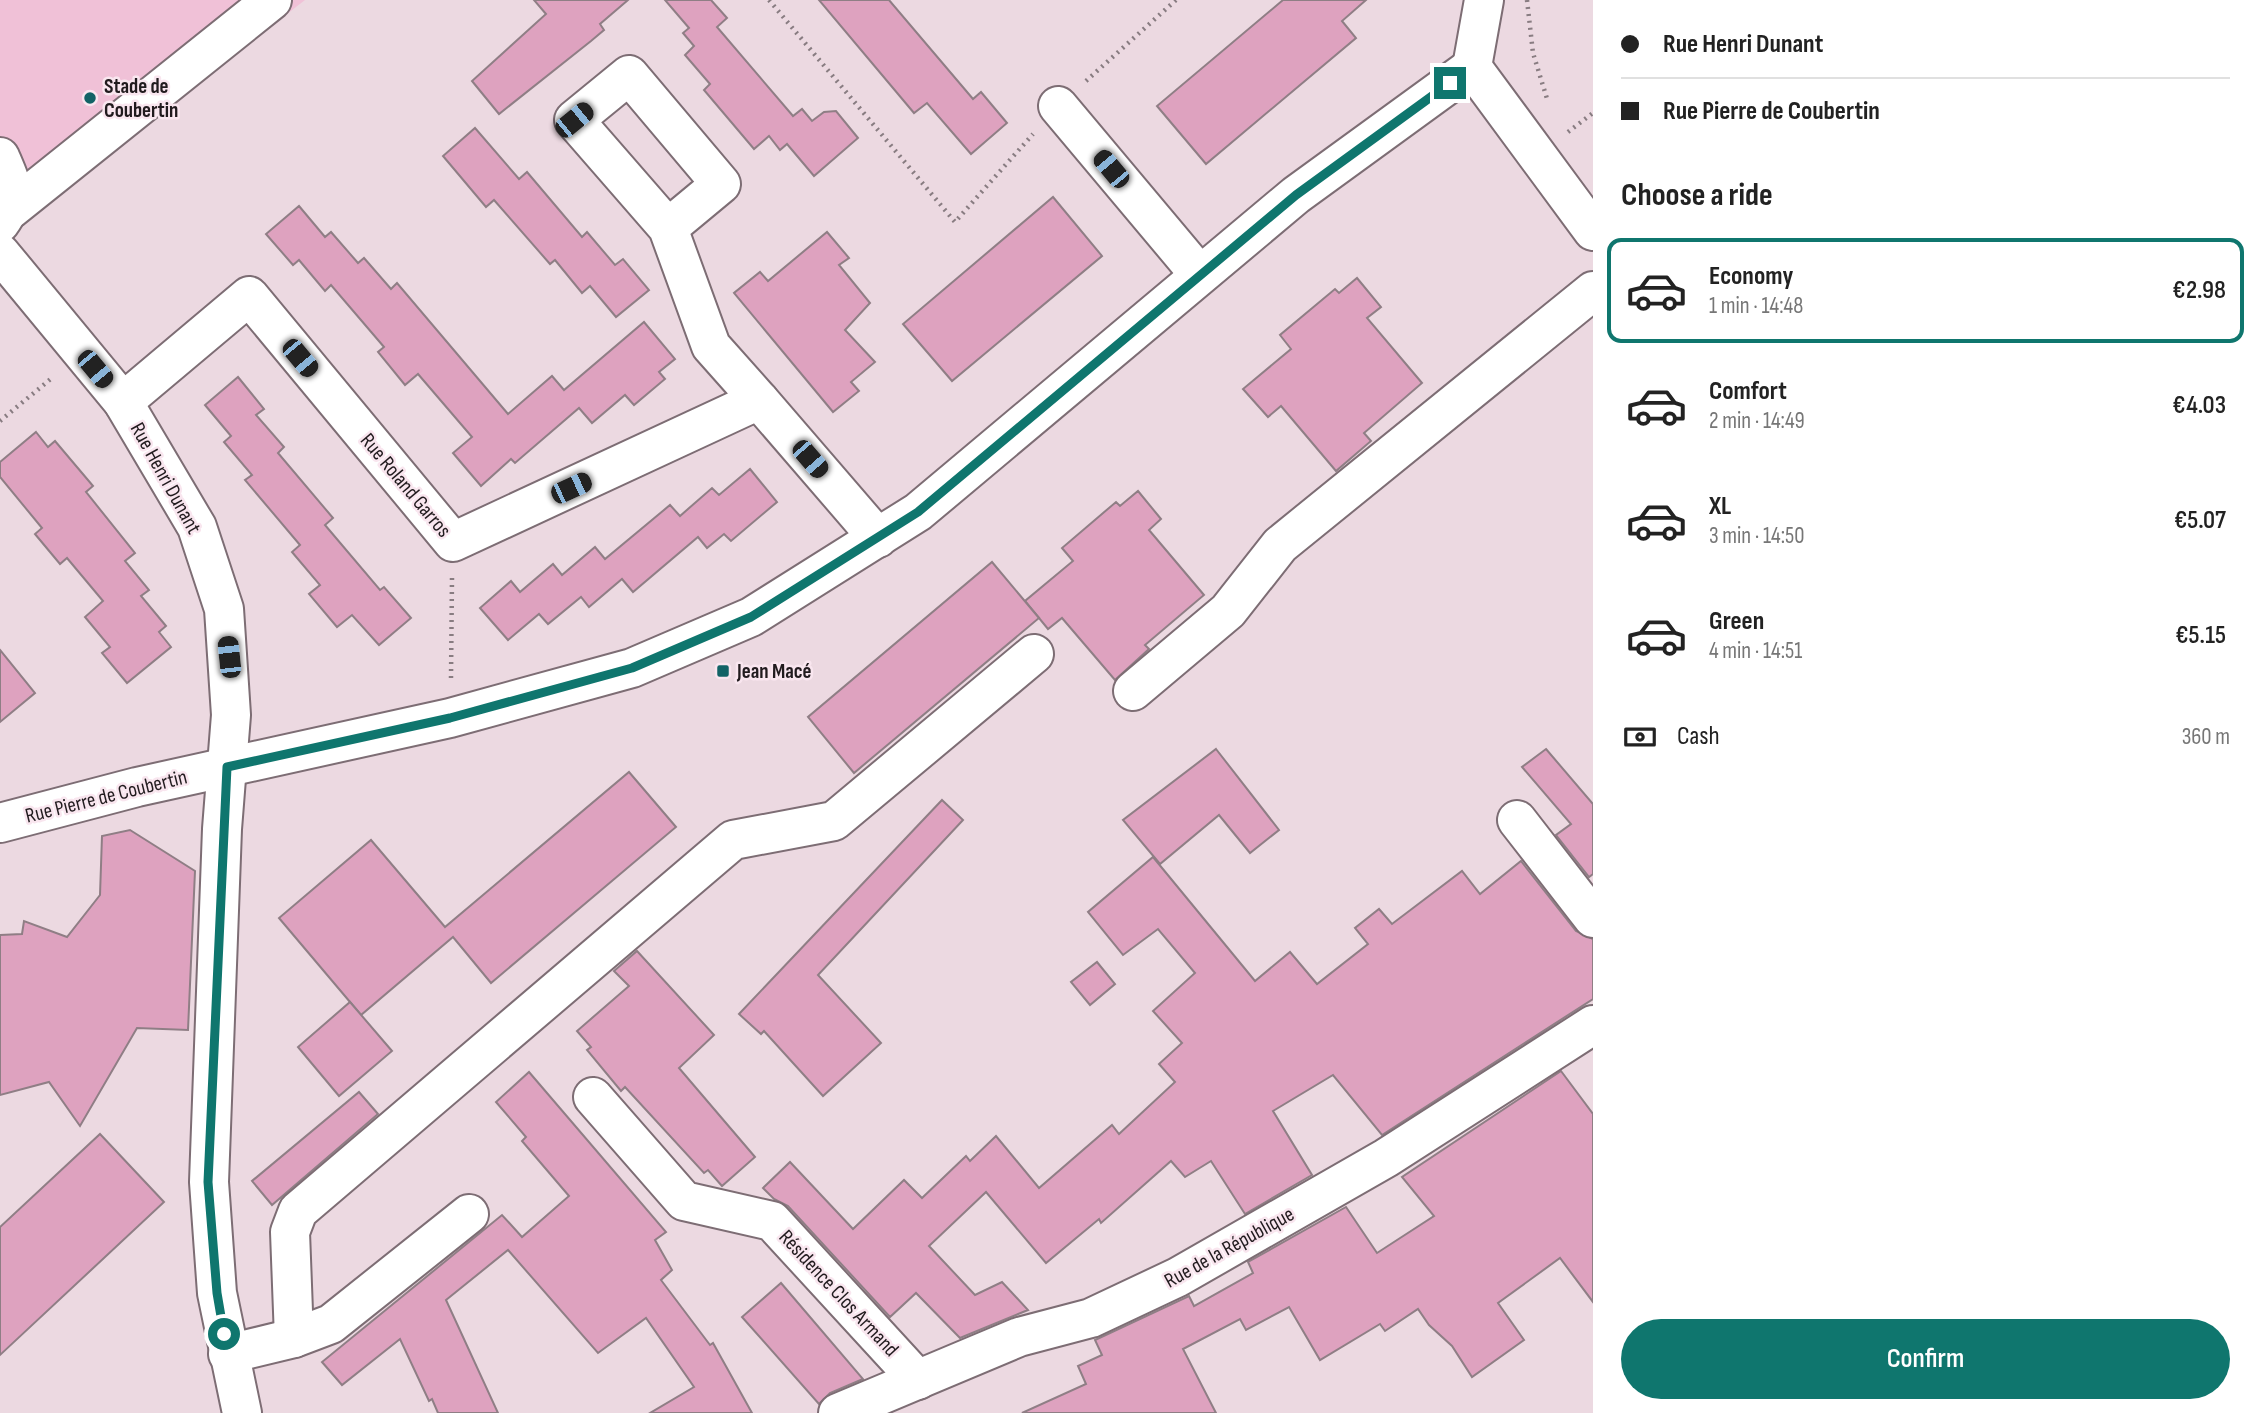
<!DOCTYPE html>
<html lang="en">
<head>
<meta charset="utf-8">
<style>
	body { margin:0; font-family:"Sofia Sans Condensed",sans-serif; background:#f6f6f6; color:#222; height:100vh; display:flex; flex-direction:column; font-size:26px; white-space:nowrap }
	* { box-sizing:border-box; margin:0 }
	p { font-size:23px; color:#767676 }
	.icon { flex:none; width:38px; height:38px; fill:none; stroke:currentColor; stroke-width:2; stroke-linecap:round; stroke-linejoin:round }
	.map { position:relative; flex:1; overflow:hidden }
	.side { display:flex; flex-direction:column; background:#fff; width:665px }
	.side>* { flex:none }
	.guide { display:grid; align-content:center; height:154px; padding:0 28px; background:#fff }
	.end { position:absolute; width:32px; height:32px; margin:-16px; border:9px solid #0f766e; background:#fff; box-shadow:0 0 0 4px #fff }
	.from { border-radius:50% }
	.car { position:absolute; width:21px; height:42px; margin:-21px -10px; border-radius:9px; box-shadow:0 0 5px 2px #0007; background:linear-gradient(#222 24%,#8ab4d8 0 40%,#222 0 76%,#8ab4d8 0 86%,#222 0) }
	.guide b { display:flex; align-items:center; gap:24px; height:66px; font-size:26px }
	.guide b+b { border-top:2px solid #e0e0e0 }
	.guide i { width:18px; height:18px; background:#222 }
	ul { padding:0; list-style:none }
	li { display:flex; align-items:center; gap:21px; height:105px; margin:0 14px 10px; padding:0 14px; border:4px solid transparent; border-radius:14px }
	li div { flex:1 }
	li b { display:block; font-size:26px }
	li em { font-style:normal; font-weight:600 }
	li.current { border-color:#0f766e }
	li>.icon { width:63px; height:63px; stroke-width:1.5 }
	h2 { padding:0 28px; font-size:32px; line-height:84px }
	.pay { display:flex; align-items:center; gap:18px; height:77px; padding:0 28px; font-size:26px }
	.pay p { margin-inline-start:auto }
	.cta { display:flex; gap:14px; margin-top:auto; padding:14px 28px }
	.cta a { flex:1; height:80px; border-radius:42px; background:#0f766e; color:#fff; font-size:28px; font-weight:600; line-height:80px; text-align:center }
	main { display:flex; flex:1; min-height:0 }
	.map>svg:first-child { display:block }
</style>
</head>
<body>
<main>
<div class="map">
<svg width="1593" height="1413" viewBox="0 0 1593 1413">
	<rect width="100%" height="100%" fill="#ecd9e1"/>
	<polygon fill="#f0c1d7" points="0,0 305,0 18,224 0,196"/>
	<g fill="#dea2bf" stroke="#8f7e85" stroke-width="2">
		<polygon points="534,0 628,0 600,24 604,30 591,41 499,114 472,81 546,14"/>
		<polygon points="665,0 711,0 727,18 717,27 793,116 802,109 812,121 824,112 836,111 858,138 814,176 787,144 780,150 769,136 754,149 704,90 710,84 685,55 694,46 683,33 689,28"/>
		<polygon points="819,0 889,0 973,99 981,92 1007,123 971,154 927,103 914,113"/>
		<polygon points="1283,0 1366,0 1342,21 1356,38 1206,164 1157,106"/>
		<polygon points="475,128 519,179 527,172 582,237 587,232 615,265 623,259 649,290 616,317 590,286 582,293 555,260 550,264 494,200 486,207 443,156"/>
		<polygon points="1053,197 1102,256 952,381 903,324"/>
		<polygon points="299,206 325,237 331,232 358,263 364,258 391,289 397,283 508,414 552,376 564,390 644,322 675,359 659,372 665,379 634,405 625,395 592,423 579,408 515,463 511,459 481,486 453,453 472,437 418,374 405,385 378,352 384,347 331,285 325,291 299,260 293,265 266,234"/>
		<polygon points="827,232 849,258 839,265 870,303 845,330 875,362 851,382 859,391 833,412 734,293 760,272 768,281"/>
		<polygon points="1357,278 1381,307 1367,318 1422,383 1364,433 1371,441 1336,471 1281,406 1268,417 1243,389 1291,349 1280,335 1335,289 1339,293"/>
		<polygon points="238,377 264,409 256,415 284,447 278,453 333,518 325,525 380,590 384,587 411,618 379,645 352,615 337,627 309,594 320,585 292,552 300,545 245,480 252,475 224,442 231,436 205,405"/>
		<polygon points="36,432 48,447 55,441 93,486 86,492 135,553 125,561 149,590 141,596 166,626 159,632 171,647 127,683 102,653 110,647 85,617 103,601 67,558 60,564 35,534 42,528 0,477 0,462"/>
		<polygon points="750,469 777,502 731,541 724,534 707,548 698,537 633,592 622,579 589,607 581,597 548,624 539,614 508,640 480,608 511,581 520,592 553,564 562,575 595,547 605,559 670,505 680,516 712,488 719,495"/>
		<polygon points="1138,491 1161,519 1149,530 1204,595 1145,645 1149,649 1115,680 1062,618 1048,629 1025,601 1073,561 1062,548 1116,502 1120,506"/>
		<polygon points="992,562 1039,618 854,773 808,717"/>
		<polygon points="0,650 35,693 0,722"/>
		<polygon points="1216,749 1279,830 1250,853 1219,815 1160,864 1123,820"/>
		<polygon points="1546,749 1593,804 1593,874 1589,877 1556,835 1571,824 1522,767"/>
		<polygon points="629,772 676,827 491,983 453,937 361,1015 279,918 371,840 445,927"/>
		<polygon points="942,800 963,820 818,975 881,1043 823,1096 764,1031 761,1034 739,1014"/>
		<polygon points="130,830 195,871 188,1030 137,1028 80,1126 49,1082 0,1095 0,935 22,934 24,921 67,937 100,895 102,836"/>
		<polygon points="1153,857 1255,981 1290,952 1317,984 1368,944 1355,928 1379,909 1392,924 1462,871 1480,894 1521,861 1576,931 1593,939 1593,999 1382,1135 1333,1075 1273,1111 1312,1175 1245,1214 1211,1161 1185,1177 1171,1161 1101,1223 1099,1219 1046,1263 986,1192 929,1246 975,1295 1002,1282 1028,1310 960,1338 916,1293 890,1317 788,1206 774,1199 763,1188 790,1162 853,1229 904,1180 922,1198 966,1156 970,1161 996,1136 1039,1188 1112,1125 1119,1134 1175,1082 1159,1064 1182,1043 1153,1011 1195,973 1158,929 1123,955 1088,912"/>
		<polygon points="637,951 714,1035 679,1068 755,1157 722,1186 708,1170 704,1173 625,1087 621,1091 587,1050 591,1047 577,1031 629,986 614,971"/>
		<polygon points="1097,962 1115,984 1090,1005 1071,982"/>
		<polygon points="350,1002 392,1051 339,1096 298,1047"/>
		<polygon points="1561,1071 1593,1114 1593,1302 1560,1258 1498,1303 1524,1340 1472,1377 1452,1346 1429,1325 1418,1309 1385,1331 1380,1324 1320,1360 1289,1307 1246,1330 1240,1319 1183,1349 1216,1413 1022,1413 1086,1384 1078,1366 1102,1355 1095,1340 1189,1296 1194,1306 1253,1273 1248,1262 1346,1207 1377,1253 1434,1216 1402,1177"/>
		<polygon points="529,1072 666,1232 655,1240 672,1270 661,1280 710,1345 713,1343 752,1413 650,1413 694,1387 646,1318 598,1353 508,1250 446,1300 498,1413 438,1413 432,1399 429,1401 400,1339 342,1385 322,1362 502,1215 522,1237 569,1196 522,1141 526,1137 496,1102"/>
		<polygon points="359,1092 378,1114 272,1205 252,1181"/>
		<polygon points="100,1134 164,1202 0,1355 0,1227"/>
		<polygon points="781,1283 863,1379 830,1393 819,1404 742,1317"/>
	</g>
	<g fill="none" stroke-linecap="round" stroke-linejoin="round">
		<defs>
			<g id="minor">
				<polyline points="1472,67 1593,231"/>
				<polyline points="1472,67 1484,0"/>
				<polyline points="1058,106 1199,274"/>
				<path d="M0 157C12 185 19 197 0 223"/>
				<polyline points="11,209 272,0"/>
				<polyline points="668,228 574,120 629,75 721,184 668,228 711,346 759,400"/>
				<polyline points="0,253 123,402 197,527 224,609 231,715 222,829 209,1182 217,1293 242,1413"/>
				<polyline points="123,402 249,296 453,542 759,400 878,538"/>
				<polyline points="1133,691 1228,611 1280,545 1593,291"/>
				<polyline points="1517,820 1593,918"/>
				<polyline points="0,823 137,787 450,718 632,668 751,617 918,512 1296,195 1472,67"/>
				<polyline points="593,1097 684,1201 772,1221 918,1380"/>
				<polyline points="294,1338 290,1232 298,1211 733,840 834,821 1034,654"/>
				<polyline points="228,1354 294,1338 331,1324 469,1214"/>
				<polyline points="838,1413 1019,1337 1091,1318 1178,1277 1386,1158 1593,1025"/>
			</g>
		</defs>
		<use href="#minor" stroke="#7d6d74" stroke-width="42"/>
		<g stroke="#887c81" stroke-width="4.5" stroke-dasharray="2 5" stroke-linecap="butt">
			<polyline points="769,0 955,222 1033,134"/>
			<polyline points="1527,0 1533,53 1548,102"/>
			<polyline points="1086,81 1176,0"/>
			<polyline points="1568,132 1593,113"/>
			<polyline points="0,421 53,377"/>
			<polyline points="451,678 452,578"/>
		</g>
		<use href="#minor" stroke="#fff" stroke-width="38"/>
	</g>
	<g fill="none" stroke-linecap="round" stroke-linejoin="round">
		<polyline stroke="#0f766e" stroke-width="9" points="224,1334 217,1293 208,1182 227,767 450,718 632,668 751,617 918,512 1296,195 1450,83"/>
	</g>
	<g fill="#126366" stroke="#f9e6ef" stroke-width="2.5">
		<circle cx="90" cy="98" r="7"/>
		<rect x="716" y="664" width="14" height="14" rx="3.5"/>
	</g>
	<g text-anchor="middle" stroke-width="5" stroke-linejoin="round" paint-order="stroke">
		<g font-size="21" font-weight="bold" fill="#211b1e" stroke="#f9e6ef" text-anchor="start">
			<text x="104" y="93">Stade de<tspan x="104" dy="24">Coubertin</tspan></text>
			<text x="737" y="678">Jean Macé</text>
		</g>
		<g font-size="21" fill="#211b1e" stroke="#f9e6ef">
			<text transform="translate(166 478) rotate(61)" y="7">Rue Henri Dunant</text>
			<text transform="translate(406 485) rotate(50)" y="7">Rue Roland Garros</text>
			<text transform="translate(106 796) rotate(-14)" y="7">Rue Pierre de Coubertin</text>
			<text transform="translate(1229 1247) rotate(-29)" y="7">Rue de la République</text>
			<text transform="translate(839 1293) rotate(47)" y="7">Résidence Clos Armand</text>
		</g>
	</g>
</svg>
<i class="end from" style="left:224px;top:1334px"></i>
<i class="end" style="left:1450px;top:83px"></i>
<i class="car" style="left:574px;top:120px;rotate:51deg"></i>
<i class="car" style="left:1111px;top:169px;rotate:320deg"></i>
<i class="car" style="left:300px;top:358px;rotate:140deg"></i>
<i class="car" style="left:95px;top:369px;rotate:140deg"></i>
<i class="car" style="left:810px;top:459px;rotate:139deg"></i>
<i class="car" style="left:571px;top:488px;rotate:65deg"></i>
<i class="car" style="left:229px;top:657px;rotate:354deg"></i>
</div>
<section class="side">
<div class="guide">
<b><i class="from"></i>Rue Henri Dunant</b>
<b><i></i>Rue Pierre de Coubertin</b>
</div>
<h2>Choose a ride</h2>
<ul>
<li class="current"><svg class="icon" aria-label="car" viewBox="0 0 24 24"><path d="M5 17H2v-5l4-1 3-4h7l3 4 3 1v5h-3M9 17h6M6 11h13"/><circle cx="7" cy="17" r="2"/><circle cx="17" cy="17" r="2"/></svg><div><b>Economy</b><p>1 min · 14:48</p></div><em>€2.98</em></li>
<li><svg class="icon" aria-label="car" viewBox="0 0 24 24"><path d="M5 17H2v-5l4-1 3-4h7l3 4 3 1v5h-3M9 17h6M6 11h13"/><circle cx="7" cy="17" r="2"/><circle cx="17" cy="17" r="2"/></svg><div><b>Comfort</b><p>2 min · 14:49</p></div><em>€4.03</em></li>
<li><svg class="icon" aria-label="car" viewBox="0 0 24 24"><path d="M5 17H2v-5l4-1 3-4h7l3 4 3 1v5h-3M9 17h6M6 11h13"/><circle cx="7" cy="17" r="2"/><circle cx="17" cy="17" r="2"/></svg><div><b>XL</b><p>3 min · 14:50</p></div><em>€5.07</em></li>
<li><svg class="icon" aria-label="car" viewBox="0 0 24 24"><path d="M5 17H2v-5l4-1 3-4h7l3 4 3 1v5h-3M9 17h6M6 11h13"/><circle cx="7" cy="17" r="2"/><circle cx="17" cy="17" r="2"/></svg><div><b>Green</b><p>4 min · 14:51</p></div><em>€5.15</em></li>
</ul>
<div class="pay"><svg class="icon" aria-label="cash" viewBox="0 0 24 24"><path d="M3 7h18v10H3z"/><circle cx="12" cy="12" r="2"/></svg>Cash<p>360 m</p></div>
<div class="cta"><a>Confirm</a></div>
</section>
</main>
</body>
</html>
